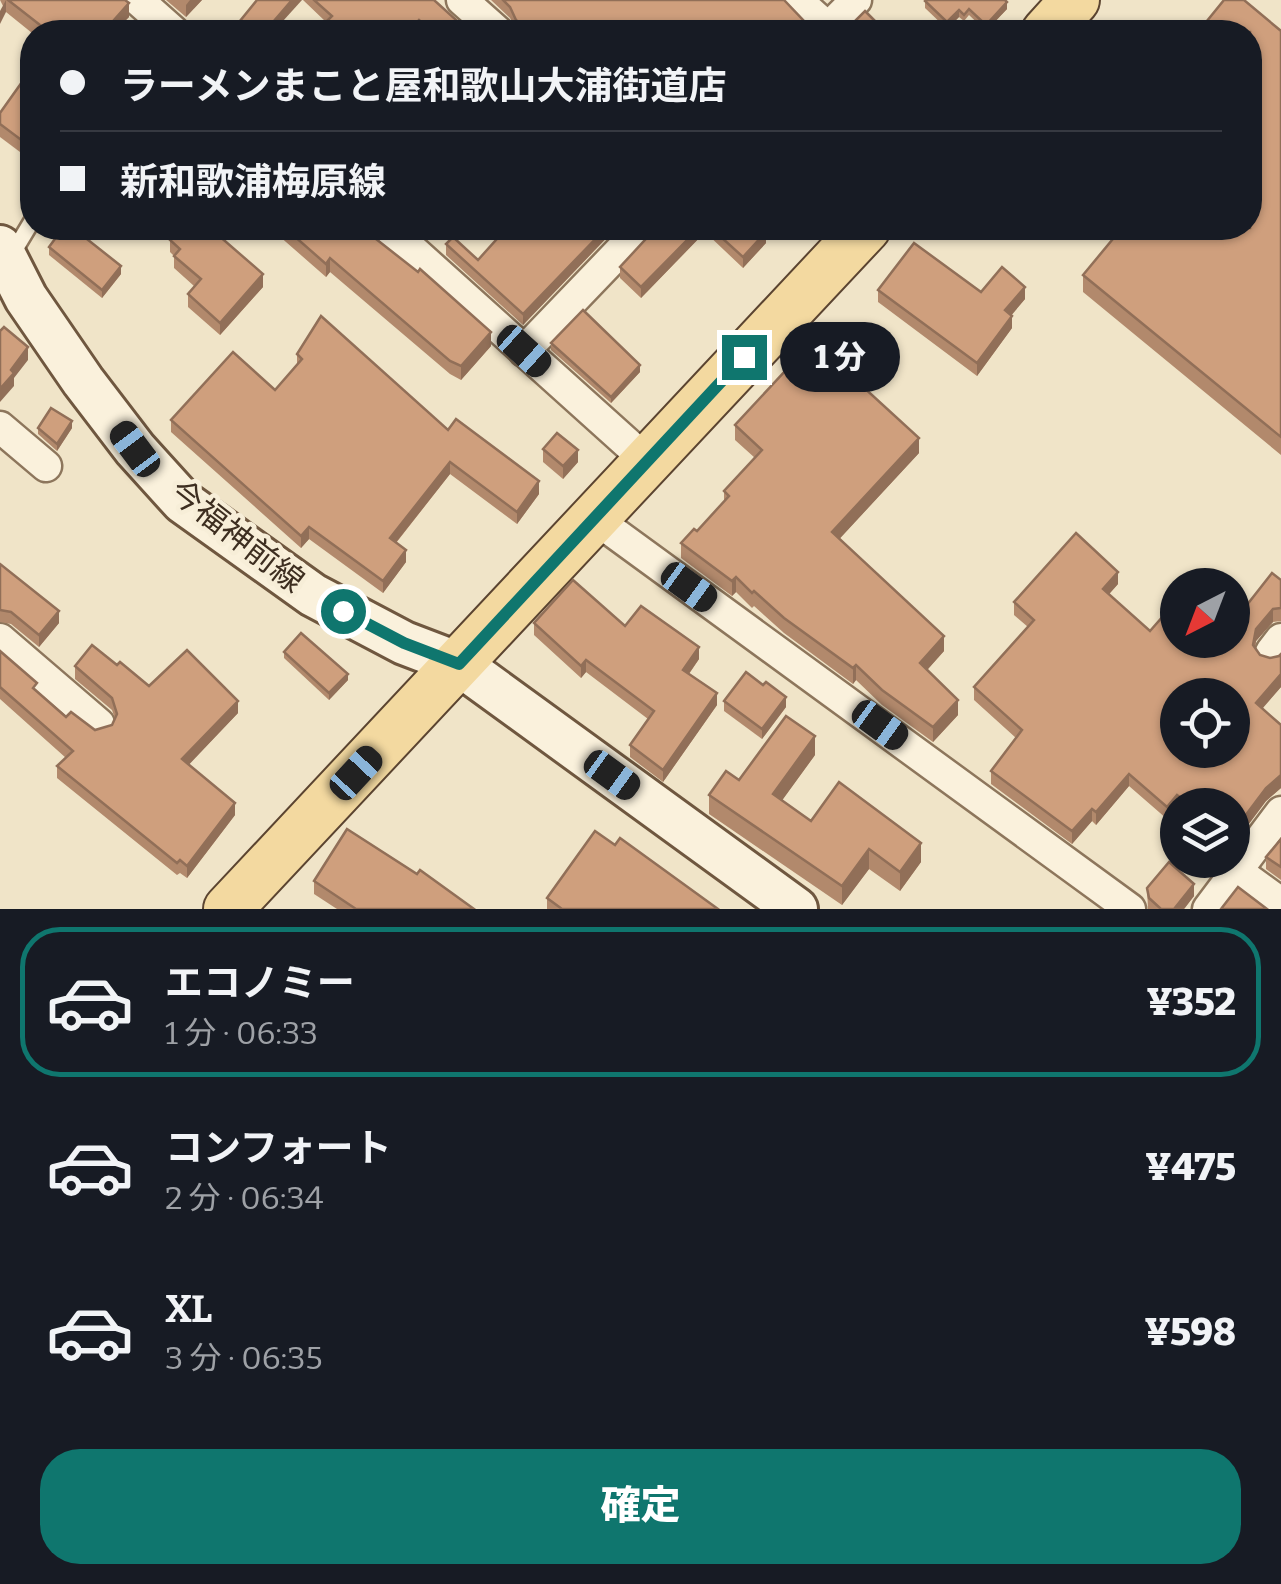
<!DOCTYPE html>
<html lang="ja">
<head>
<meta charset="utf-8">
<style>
	body { margin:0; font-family:Bitter,"Noto Sans JP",serif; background:#242831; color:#f1f3f6; height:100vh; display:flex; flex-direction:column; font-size:38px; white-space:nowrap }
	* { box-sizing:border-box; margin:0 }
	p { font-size:32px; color:#9ea1a6 }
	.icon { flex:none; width:55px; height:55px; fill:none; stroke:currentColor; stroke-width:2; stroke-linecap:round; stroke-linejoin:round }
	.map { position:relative; height:909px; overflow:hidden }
	.sheet { display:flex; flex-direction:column; background:#171b24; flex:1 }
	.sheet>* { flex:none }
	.hud { position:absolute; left:20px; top:20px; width:1242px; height:220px; border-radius:40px; box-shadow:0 2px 8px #0004; display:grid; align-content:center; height:220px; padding:0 40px; background:#171b24 }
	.needle { width:65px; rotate:222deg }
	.controls { position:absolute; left:1160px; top:568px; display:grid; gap:20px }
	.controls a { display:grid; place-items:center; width:90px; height:90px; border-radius:50%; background:#171b24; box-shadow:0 2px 8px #0004; font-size:50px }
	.end { position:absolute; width:45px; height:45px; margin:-22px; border:12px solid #0f766e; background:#fff; box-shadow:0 0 0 5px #fff }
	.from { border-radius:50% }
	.bubble { position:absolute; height:70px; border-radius:35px; background:#171b24; box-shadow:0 2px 8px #0004; font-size:32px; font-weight:800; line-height:70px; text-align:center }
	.car { position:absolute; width:30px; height:60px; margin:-30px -15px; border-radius:12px; box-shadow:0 0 8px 2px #0007; background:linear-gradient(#222 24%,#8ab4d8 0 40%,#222 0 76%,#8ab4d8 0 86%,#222 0) }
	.hud b { display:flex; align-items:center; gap:35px; height:95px; font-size:38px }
	.hud b+b { border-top:2px solid #363941 }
	.hud i { width:25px; height:25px; background:#f1f3f6 }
	ul { padding:18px 0 0; list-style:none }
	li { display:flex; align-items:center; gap:30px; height:150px; margin:0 20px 15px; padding:0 20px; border:5px solid transparent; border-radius:40px }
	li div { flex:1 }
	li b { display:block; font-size:38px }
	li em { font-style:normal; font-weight:800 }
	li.current { border-color:#0f766e }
	li>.icon { width:90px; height:90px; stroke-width:1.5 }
	.primary-button { display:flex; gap:20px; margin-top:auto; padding:20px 40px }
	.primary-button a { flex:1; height:115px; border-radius:40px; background:#0f766e; color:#fff; font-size:40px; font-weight:800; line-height:115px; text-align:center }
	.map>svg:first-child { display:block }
</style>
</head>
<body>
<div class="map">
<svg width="1281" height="909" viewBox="0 0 1281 909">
	<rect width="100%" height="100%" fill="#f0e4c8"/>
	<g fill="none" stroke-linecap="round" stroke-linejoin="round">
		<defs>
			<polyline id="lane" points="11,256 32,221"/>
			<g id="street">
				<polyline points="138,0 174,32"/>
				<polyline points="462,0 498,32"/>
				<polyline points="797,0 828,28"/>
				<polyline points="824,32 856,0"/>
				<polyline points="388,228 647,461"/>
				<polyline points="524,351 642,228"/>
				<polyline points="0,427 46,466"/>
				<polyline points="594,518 1130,909"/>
				<polyline points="0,639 99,724"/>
				<polyline points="1271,652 1281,639"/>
				<polyline points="1223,861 1281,903"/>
				<polyline points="1208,909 1281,812"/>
			</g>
			<polyline id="secondary" points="0,247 26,298 83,381 135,449 183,502 313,595 404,643 459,664 796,909"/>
			<g id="primary">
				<polyline points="1046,32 1075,0"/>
				<polyline points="228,909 866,228"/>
			</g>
		</defs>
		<use href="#lane" stroke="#8d765c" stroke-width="20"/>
		<use href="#street" stroke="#8d765c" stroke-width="35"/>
		<use href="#secondary" stroke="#6f573f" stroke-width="48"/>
		<use href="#primary" stroke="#5b4430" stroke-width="52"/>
		<use href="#lane" stroke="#faf1dc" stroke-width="15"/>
		<use href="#street" stroke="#faf1dc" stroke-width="30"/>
		<use href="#secondary" stroke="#faf1dc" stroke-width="42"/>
		<use href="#primary" stroke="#f3d9a0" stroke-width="48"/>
	</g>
	<g fill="#b2896c">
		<polygon points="0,0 125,0 129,17 114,32 32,33 6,12"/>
		<polygon points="166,0 202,0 186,17"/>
		<polygon points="303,0 435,0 466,29 486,32 421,32 419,31 326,22"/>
		<polygon points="491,0 784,0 804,32 518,32 510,18"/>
		<polygon points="925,1 1007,9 986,31 969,15 964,21 959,17 947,29 925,8"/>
		<polygon points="1281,31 1281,455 1083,292 1083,275 1250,228"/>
		<polygon points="32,68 32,161 0,137 0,113"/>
		<polygon points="270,228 362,228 491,346 461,380 450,374 330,272 326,277"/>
		<polygon points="489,228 616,228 523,325 446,255 446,244 478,260 499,236"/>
		<polygon points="656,228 760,228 766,243 743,268 705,232 641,298 620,278 620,267"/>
		<polygon points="995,228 1020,228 1008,240"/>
		<polygon points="170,240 263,287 220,335 188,307 188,294 194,286 174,268 174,256 170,252"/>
		<polygon points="49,247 121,274 102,298 49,255"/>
		<polygon points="878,290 981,292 1025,299 1011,315 1012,328 977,376 878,302"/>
		<polygon points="551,343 640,372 611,403 551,350"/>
		<polygon points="297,354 448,430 539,494 517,524 450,474 396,543 406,562 383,593 309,539 301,548 171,432 171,420 275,390 297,366"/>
		<polygon points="735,425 919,453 839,539 944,651 927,670 958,715 933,742 882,705 856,680 853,684 784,633 754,606 752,608 736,592 732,596 681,558 681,543 697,531 724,502 724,491 755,458 735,440"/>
		<polygon points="38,428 72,428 57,451 38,434"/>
		<polygon points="543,449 578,462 563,479 543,462"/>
		<polygon points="0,564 59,623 39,647 11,624 0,622"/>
		<polygon points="1281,580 1281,621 1273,622 1256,641 1255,647 1260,655 1270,658 1279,656 1281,654 1281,687 1262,708 1281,725 1281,788 1266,801 1233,845 1232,805 1178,805 1178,808 1167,819 1129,786 1096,825 1092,821 1072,844 991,784 991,771 1016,738 974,700 974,687 1028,627 1014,615 1014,602 1118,584 1109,594 1150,631 1232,640"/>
		<polygon points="534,623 625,626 699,659 689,674 717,705 663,782 630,757 630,745 648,719 586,672 581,678 534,635"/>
		<polygon points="0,651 37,692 66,717 95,730 112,725 115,719 112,710 75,679 75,666 117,665 149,686 238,713 188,765 235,815 187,878 180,873 177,875 57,778 57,766 66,758 0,699"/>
		<polygon points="284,652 348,680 329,700 284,658"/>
		<polygon points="724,701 786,707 762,739 724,711"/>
		<polygon points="815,755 782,800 811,821 921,862 900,891 869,869 842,905 709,814 709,795 739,780"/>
		<polygon points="1281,839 1281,880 1266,869 1266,857"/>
		<polygon points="615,845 718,909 547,909 547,898"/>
		<polygon points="417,874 474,909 337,909 314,894 314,881"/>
		<polygon points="1147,888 1194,896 1184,909 1148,909"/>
	</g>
	<g fill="#916f58">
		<polygon points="6,0 6,12 0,24 0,11"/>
		<polygon points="190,0 202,0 186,17 186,5"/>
		<polygon points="292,0 302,0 273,32 267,32 267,29"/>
		<polygon points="1007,2 1007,9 986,31 986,25"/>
		<polygon points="129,3 129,17 114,32 106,32 106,29"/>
		<polygon points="959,10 959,17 947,29 947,22"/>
		<polygon points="419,20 419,31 417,32 408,32"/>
		<polygon points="804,21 804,32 793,32"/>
		<polygon points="606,228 616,228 523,325 523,314"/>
		<polygon points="699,228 705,228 705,232 641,298 641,287"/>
		<polygon points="1014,228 1020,228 1008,240 1008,233"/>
		<polygon points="766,232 766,243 743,268 743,257"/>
		<polygon points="330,258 330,272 326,277 326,264"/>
		<polygon points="121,266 121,274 102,298 102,290"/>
		<polygon points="263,274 263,287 220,335 220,323"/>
		<polygon points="1025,287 1025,299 1005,323 1005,310"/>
		<polygon points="1012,316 1012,328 977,376 977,363"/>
		<polygon points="491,332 491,346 461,380 461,366"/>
		<polygon points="28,347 28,360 14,378 14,386 0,402 0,389 11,370"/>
		<polygon points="640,365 640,372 611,403 611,397"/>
		<polygon points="72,421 72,428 57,451 57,444"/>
		<polygon points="919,438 919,453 832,547 832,532"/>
		<polygon points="578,450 578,462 563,479 563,466"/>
		<polygon points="450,462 450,474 390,550 390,538"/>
		<polygon points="539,481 539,494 517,524 517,512"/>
		<polygon points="309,527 309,539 301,548 301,536"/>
		<polygon points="406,550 406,562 383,593 383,581"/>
		<polygon points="1118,572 1118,584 1103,601 1103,589"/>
		<polygon points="736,577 736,592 732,596 732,581"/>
		<polygon points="1273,609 1273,622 1256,641 1253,658 1256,629"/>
		<polygon points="59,611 59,623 39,647 39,635"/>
		<polygon points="944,636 944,651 920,678 920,663"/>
		<polygon points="699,647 699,659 683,682 683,670"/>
		<polygon points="586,660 586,672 581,678 581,666"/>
		<polygon points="856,665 856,680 853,684 853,668"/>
		<polygon points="348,674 348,680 329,700 329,693"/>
		<polygon points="1281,674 1281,687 1256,716 1256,703"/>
		<polygon points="717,693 717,705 663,782 663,770"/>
		<polygon points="786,697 786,707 762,739 762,729"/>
		<polygon points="958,700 958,715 933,742 933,727"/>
		<polygon points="238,701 238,713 182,772 182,759"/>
		<polygon points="815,736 815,755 773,813 773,794"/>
		<polygon points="1129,774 1129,786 1096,825 1096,812"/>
		<polygon points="1281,775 1281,788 1266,801 1233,845 1233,832 1266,788"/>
		<polygon points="1177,795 1177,808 1167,819 1167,807"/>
		<polygon points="235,803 235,815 187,878 187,866"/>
		<polygon points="1092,809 1092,821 1072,844 1072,831"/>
		<polygon points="921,843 921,862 900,891 900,872"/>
		<polygon points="869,849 869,869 842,905 842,886"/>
		<polygon points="1194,884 1194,896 1184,909 1174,909"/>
	</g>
	<g fill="#cf9f7d" stroke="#916f58" stroke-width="2.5" fill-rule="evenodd">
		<polygon points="8,0 125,0 129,3 106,29 110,32 49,32"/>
		<polygon points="257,0 292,0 267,29 271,32 231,32"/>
		<polygon points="314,0 434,0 466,29 471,23 486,32 433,32 419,20 408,32 316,32 332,16"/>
		<polygon points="503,0 784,0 804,21 793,32 530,32 516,20 510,7"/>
		<polygon points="926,0 1005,0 1007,2 986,25 969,9 964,15 959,10 947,22 925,1"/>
		<polygon points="1224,0 1244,0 1281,31 1281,437 1083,275 1122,228 1250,228 1250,32 1198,32"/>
		<polygon points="865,11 886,32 844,32"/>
		<polygon points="32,68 32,148 0,124 0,113"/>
		<polygon points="63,228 73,228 121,266 102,290 49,247"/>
		<polygon points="180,228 210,228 263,274 220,323 188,294 201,279 174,256 180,249 170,240"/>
		<polygon points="285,228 362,228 418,272 420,269 491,332 461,366 450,361 330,258 326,264"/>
		<polygon points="501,228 606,228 523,314 446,244 453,237 478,260 504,231"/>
		<polygon points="656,228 699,228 641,287 620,267"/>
		<polygon points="711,228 760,228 766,232 743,257"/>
		<polygon points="1002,228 1014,228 1008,233"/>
		<polygon points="914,243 981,292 1002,267 1025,287 1005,310 1012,316 977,363 878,290"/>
		<polygon points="583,310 640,365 611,397 551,343"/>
		<polygon points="321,316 448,430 456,419 539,481 517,512 450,462 390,538 406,550 383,581 309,527 301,536 171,420 233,352 275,390 302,359 297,354"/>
		<polygon points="4,327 28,347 11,370 14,373 0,389 0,331"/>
		<polygon points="813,341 919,438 832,532 944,636 920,663 958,700 933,727 882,690 856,665 853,668 784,618 754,591 752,593 736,577 732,581 681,543 694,529 697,531 729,496 724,491 762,450 735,425"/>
		<polygon points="51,408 72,421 57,444 38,428"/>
		<polygon points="557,433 578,450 563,466 543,449"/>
		<path d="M1076 533 1118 572 1103 589 1150 631 1178 599V640H1232V624L1272 573 1281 580V608L1273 609 1256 629 1253 645 1260 655 1270 658 1279 656 1281 654V674L1256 703 1281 725V775L1266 788 1233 832 1232 805H1190L1177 795 1167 807 1129 774 1096 812 1092 809 1072 831 991 771 1022 730 974 687 1034 620 1014 602ZM1178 695H1232V750H1178Z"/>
		<polygon points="0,564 59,611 39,635 11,612 0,610"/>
		<polygon points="573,580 625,626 641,606 699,647 683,670 717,693 663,770 630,745 654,711 586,660 581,666 534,623"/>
		<polygon points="301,633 348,674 329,693 284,652"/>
		<polygon points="92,645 117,665 120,662 149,686 187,650 238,701 182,759 235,803 187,866 180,860 177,863 57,766 73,751 0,687 0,651 37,683 33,688 66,717 71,712 95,730 112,725 117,714 112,698 75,666"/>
		<polygon points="746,672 763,685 766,682 786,697 762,729 724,701"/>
		<polygon points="786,716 815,736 773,794 811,821 839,782 921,843 900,872 869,849 842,886 709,795 726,771 739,780"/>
		<polygon points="347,829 417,874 420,870 474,909 356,909 314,881"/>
		<polygon points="595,831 615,845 620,838 718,909 562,909 547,898"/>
		<polygon points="1281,839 1281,867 1266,857"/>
		<polygon points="1169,862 1194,884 1174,909 1161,909 1149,898 1147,888"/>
		<polygon points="1238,887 1267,909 1221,909"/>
	</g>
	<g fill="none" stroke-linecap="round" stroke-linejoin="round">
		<polyline stroke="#0f766e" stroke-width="12" points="343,611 404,643 459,664 744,357"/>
	</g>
	<g text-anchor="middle" stroke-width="9" stroke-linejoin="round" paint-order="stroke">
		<g font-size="32" fill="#3d2e20" stroke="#f7eed8">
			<text transform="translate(237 536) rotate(38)" y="11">今福神前線</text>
		</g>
	</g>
</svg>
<div class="controls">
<a><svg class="needle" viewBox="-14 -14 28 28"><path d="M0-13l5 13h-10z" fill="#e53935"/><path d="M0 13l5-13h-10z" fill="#9ea1a6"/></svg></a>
<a><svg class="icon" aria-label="locate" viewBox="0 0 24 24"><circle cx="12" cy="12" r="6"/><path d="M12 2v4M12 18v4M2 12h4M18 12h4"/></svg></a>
<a><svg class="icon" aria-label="layers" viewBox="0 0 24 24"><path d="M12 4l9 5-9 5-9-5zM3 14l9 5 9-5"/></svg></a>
</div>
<i class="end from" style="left:343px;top:611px"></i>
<i class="end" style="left:744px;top:357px"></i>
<div class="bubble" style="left:780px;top:322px;width:120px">1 分</div>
<i class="car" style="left:524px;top:351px;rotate:132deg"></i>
<i class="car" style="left:135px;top:449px;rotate:323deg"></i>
<i class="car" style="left:689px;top:587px;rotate:126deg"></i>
<i class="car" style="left:880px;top:725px;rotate:126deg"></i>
<i class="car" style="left:356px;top:773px;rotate:43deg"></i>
<i class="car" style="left:612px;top:775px;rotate:126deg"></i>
<div class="hud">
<b><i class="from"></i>ラーメンまこと屋和歌山大浦街道店</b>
<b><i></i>新和歌浦梅原線</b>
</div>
</div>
<section class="sheet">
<ul>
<li class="current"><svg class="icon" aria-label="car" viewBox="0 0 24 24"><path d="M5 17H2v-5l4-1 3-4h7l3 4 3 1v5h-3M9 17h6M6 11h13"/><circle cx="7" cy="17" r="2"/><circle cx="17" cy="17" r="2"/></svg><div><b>エコノミー</b><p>1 分 · 06:33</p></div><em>¥352</em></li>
<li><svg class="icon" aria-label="car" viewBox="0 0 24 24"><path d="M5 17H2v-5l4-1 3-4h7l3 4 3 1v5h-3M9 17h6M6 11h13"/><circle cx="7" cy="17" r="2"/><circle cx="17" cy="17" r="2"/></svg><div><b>コンフォート</b><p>2 分 · 06:34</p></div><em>¥475</em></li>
<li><svg class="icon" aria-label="car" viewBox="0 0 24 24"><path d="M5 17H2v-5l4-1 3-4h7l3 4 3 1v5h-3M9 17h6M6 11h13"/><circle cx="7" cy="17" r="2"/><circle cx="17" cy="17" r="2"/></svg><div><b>XL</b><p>3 分 · 06:35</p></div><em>¥598</em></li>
</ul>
<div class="primary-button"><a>確定</a></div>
</section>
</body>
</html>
